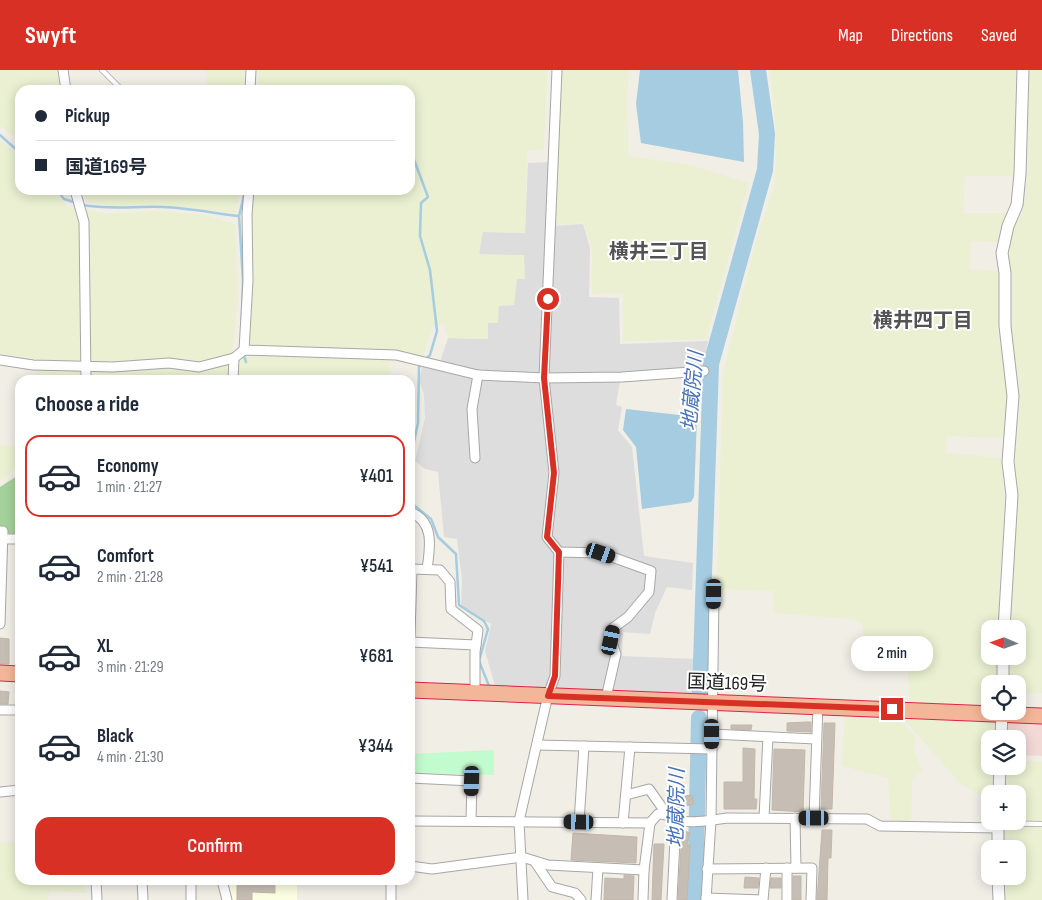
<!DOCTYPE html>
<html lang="en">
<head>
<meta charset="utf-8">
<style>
	body { margin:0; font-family:"Sofia Sans Condensed","Noto Sans JP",sans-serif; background:#f6f6f7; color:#1f2937; height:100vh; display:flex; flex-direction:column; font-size:19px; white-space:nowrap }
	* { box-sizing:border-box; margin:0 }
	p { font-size:16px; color:#747a83 }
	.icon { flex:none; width:28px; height:28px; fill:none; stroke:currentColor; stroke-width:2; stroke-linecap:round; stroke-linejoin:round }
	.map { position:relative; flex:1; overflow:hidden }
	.drawer { position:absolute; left:15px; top:305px; width:400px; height:510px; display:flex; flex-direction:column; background:#fff; border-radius:15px; box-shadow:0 2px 12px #0003 }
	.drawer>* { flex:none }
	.banner { position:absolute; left:15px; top:15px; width:400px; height:110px; border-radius:15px; box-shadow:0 2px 12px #0003; display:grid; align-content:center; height:110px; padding:0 20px; background:#fff }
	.needle { width:32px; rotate:272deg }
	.buttons { position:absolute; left:981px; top:550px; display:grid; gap:10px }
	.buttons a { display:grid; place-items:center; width:45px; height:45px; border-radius:10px; background:#fff; box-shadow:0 2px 12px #0003; font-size:25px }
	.end { position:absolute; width:22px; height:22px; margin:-11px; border:6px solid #d93025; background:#fff; box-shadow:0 0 0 2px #fff }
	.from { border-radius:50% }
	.bubble { position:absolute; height:35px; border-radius:15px; background:#fff; box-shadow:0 2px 12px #0003; font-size:16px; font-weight:600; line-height:35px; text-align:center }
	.car { position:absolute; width:15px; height:30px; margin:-15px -8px; border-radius:6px; box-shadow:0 0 4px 1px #0007; background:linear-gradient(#222 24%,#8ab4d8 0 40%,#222 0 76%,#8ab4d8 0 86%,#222 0) }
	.banner b { display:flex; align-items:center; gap:18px; height:48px; font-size:19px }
	.banner b+b { border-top:1px solid #e0e1e3 }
	.banner i { width:12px; height:12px; background:#1f2937 }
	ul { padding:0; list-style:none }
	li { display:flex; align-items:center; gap:15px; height:82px; margin:0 10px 8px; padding:0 10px; border:2px solid transparent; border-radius:15px }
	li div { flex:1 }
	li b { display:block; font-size:19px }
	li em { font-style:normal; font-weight:600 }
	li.on { border-color:#d93025 }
	li>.icon { width:45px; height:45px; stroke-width:1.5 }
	h2 { padding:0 20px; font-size:22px; line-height:60px }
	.action { display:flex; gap:10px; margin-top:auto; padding:10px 20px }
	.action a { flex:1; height:58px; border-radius:15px; background:#d93025; color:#fff; font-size:20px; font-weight:600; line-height:58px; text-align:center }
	header { display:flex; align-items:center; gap:30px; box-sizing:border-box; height:70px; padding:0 25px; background:#d93025; color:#fff }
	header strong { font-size:24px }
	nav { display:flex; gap:28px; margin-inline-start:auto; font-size:18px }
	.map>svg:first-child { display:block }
</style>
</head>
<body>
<header>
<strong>Swyft</strong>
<nav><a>Map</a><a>Directions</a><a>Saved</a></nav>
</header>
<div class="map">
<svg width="1042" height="830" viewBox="0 0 1042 830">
	<rect width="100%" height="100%" fill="#f1eee6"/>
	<polygon fill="#dedddd" points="555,92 553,156 583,154 590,178 589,227 619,228 620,274 708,271 702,304 620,311 616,335 622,337 618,360 632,377 644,486 693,493 692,520 667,517 655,543 650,564 623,562 622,586 695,589 694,625 495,616 485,581 491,554 461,537 462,510 457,469 444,467 438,402 425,399 415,391 425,348 424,324 419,310 423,294 438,298 448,268 488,269 488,253 517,209 524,209 479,184 483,161 525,163 528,93"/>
	<polygon fill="#f2d9d5" points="1007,651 1042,652 1042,686 1018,685 1018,669 1006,669"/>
	<polygon fill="#fcffe1" points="225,810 297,810 297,830 229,830"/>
	<g fill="#eaf0d1">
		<polygon points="0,0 58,0 60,20 20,20 20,72 0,55"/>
		<polygon points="206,0 244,0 243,20 207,20"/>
		<polygon points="258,0 547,0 544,79 527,81 525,163 482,162 479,184 524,185 525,209 517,209 514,235 499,236 498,253 488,253 488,269 448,268 444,254 432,257 423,288 390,282 389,310 239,310 239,293 249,277 253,222 250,145 256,120 410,120 410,20 257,18"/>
		<polygon points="560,0 629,0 627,23 628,86 690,95 749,113 706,269 623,271 623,223 592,224 592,178 583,153 554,155"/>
		<polygon points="770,0 1016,0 1015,106 965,106 963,143 1008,143 1000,157 998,172 971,171 969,199 998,201 1001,212 998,258 1008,328 1004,368 947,366 945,383 1002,388 1005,447 999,518 999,559 990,559 990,586 999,586 999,614 990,614 990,637 910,633 907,585 870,585 863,573 862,553 852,549 774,543 773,521 717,519 723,304 755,174 773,120 776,98 776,62"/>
		<polygon points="1029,0 1042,0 1042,623 1018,623 1018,614 1006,614 1006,586 1018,586 1018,559 1008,559 1018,431 1015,396 1020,337 1018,305 1012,274 1009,186 1012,159 1023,143 1028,103"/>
		<polygon points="0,70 20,87 20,120 54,120 67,137 108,144 154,141 205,145 235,154 238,231 229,310 37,310 36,289 0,283"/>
		<polygon points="80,120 240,120 236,143 163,135 116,137 89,132"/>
		<polygon points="0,375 20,376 20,385 17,398 0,411"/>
		<polygon points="845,647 898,650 915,666 914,681 922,700 912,709 911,752 891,750 888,708 842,696"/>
		<polygon points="904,649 994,652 994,669 990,669 990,696 994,696 993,724 990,724 990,731 962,715"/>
		<polygon points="1018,691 1042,692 1042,830 1006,830 1005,806 1018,806 1018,779 1005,779 1004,751 1018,751 1018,724 1004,724 1005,696 1018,696"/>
		<polygon points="0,772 20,773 20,810 85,810 86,823 50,821 47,830 0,830"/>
	</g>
	<polygon fill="#a4d199" points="20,404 20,465 6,463 0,458 0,417"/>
	<polygon fill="#c2fbcd" points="494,680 494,705 410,703 410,684"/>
	<g fill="#a5cce0">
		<polygon points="640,0 738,0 743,52 744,92 641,73 636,34"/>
		<polygon points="626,339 697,347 694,427 691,432 642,439 636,377 623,360"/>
	</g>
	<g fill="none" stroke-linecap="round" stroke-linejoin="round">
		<g stroke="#a5cce0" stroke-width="2.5">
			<polyline points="0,65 20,83"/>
			<polyline points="410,79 428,127 421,133 420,166 430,200 437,261 430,285 426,289"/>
			<polyline points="57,120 64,129 77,133"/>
			<path d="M82 135C111 140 134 136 163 137 189 138 213 143 239 146"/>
			<polyline points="241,275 243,210 239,146 245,121"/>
			<polyline points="243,283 246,292"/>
			<polyline points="410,390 418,353 419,297 422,293"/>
			<polyline points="410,432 431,449 438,467 456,484 459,535 484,551 488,559 479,591 489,616"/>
		</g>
		<g stroke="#a5cce0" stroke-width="16">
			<polyline points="700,623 711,294 765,100 767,64 758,0"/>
			<polyline points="695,830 699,648"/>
		</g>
	</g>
	<g fill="#c6beb5" stroke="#c3b7a8">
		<polygon points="0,568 9,569 9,594 0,594"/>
		<polygon points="0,621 9,622 8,634 0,634"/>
		<polygon points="806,652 811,652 811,662 787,661 787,653"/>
		<polygon points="824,653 835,653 832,739 821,739"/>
		<polygon points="731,655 752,655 751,660 731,659"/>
		<polygon points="743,678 755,679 754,729 757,729 756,739 724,739 724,712 743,712"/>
		<polygon points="774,679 805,680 803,742 772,740"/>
		<polygon points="692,725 694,734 671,740 668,735 667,729"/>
		<polygon points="682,760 690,763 687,775 690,775 687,830 678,830"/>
		<polygon points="822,760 832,760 831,788 828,788 827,830 817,830"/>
		<polygon points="573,763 637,767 636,793 571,790"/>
		<polygon points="654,774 664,774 661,830 652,830"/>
		<polygon points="624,805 634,806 633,830 604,830 605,808 624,809"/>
		<rect x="793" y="806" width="8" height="24"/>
		<polygon points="745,807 759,808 758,818 744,818"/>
		<polygon points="771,808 781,808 781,818 770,818"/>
		<polygon points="237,810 275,810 275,823 252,822 252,830 237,830"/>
	</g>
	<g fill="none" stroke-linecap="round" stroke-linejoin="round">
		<defs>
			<g id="service">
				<polyline points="102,0 122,20"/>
				<polyline points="999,753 1042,754"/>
			</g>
			<g id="minor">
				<polyline points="63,0 66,20"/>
				<polyline points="250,20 251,0"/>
				<polyline points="75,120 84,152 86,310"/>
				<polyline points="244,280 248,211 247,144 249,120"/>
				<polyline points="0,290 33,295 113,297 169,293 199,297 234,288 244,280 396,285 478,305 544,308 622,307 704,301"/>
				<polyline points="233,310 234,288"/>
				<polyline points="475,388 472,339 478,305"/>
				<path d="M410 442C435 451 430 478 427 499"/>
				<polyline points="0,461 3,461 0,554"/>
				<polyline points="3,469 20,469"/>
				<polyline points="559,482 601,483 651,501 649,522 628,547 613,558 611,570 616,584 606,628"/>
				<polyline points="410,499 440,500 450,512 451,539 478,560 475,582 475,623"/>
				<polyline points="410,565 412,500"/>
				<polyline points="410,572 476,575"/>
				<polyline points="0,640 20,640"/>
				<polyline points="712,664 816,669"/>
				<polyline points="537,675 712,679"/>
				<polyline points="410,708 472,711 471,751"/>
				<polyline points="0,722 20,720"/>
				<polyline points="626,725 649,719 666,743"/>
				<polyline points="764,748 768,667"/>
				<polyline points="795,748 796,798"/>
				<polyline points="814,748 818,635"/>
				<path d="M410 751 650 753 658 744C667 743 669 748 677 750 692 754 712 750 727 748L867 749 880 756 998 758"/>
				<polyline points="579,752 584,676"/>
				<polyline points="623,753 630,677"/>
				<polyline points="535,792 552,817 575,823 581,830"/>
				<polyline points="410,796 432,799 522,787 548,795 644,800"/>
				<polyline points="707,799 812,798 811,830"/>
				<polyline points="96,810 97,830"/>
				<polyline points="142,810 143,830"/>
				<polyline points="191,810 191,830"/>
				<polyline points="222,810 227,830"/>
				<polyline points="706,828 763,830 766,798"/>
				<polyline points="391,830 391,810"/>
				<polyline points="523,830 519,751 548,625 555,606 559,482 547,467 554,403 544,308 557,0"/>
				<polyline points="596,830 598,798"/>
				<polyline points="643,830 644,800 650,753"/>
				<polyline points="672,830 676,750"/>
				<polyline points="706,830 711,750 714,524"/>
				<polyline points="787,830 787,798"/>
			</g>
			<g id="tertiary">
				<polyline points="1004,559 1012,425 1008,392 1013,326 1005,256 1005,203 1002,183 1008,156 1017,135 1020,104 1023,0"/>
				<polyline points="1003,614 1003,586"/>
				<polyline points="1001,669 1002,641"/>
				<polyline points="999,724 1000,696"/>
				<polyline points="998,751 998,779"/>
				<polyline points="998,806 999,830"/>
			</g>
			<g id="trunk">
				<polyline points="0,603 20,604"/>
				<polyline points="410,620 1042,646"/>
			</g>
		</defs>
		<use href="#service" stroke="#a7a7a7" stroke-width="6"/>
		<use href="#minor" stroke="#a7a7a7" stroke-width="11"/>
		<use href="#tertiary" stroke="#a7a7a7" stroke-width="13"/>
		<use href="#trunk" stroke="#e1204f" stroke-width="17"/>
		<use href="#service" stroke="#fff" stroke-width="4.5"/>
		<use href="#minor" stroke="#fff" stroke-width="9"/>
		<use href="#tertiary" stroke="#fff" stroke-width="11"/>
		<use href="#trunk" stroke="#f4b698" stroke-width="15"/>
	</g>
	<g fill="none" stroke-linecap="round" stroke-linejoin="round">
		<polyline stroke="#d93025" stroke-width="6" points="548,229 544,308 554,403 547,467 559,482 555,606 548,626 892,639"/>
	</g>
	<g text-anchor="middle" stroke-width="4" stroke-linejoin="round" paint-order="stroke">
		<g font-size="19" fill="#202020" stroke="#fff">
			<text transform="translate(727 612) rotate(2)" y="7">国道169号</text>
		</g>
		<g font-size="20" font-weight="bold" fill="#535353" stroke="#fff">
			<text x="659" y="188">横井三丁目</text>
			<text x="923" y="257">横井四丁目</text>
		</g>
		<g font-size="20" font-style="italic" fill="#4873b4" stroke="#fff">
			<text transform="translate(692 321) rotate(-85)" y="7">地蔵院川</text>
			<text transform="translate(676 738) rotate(-89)" y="7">地蔵院川</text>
		</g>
	</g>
</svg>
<div class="buttons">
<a><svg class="needle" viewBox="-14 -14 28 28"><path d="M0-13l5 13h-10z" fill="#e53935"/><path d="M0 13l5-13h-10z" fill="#747a83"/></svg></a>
<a><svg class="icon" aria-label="locate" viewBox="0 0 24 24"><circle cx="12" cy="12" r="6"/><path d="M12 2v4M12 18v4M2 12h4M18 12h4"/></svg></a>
<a><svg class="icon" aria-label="layers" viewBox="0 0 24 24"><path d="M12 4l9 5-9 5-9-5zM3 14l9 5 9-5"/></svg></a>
<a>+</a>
<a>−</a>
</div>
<i class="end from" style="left:548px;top:229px"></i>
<i class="end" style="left:892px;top:639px"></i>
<div class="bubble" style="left:851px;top:566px;width:82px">2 min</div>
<i class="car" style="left:601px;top:483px;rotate:109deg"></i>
<i class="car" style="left:714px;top:524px;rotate:181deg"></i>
<i class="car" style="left:611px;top:570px;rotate:12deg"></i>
<i class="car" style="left:712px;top:664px;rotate:180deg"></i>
<i class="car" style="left:472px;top:711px;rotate:182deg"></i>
<i class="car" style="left:814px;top:748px;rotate:270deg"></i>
<i class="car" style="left:579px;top:752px;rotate:271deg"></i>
<div class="banner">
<b><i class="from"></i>Pickup</b>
<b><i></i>国道169号</b>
</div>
<section class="drawer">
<h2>Choose a ride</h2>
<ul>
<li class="on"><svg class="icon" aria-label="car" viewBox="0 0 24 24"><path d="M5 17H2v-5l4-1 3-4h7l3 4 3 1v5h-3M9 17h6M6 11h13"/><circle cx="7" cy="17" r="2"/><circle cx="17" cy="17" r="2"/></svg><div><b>Economy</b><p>1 min · 21:27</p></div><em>¥401</em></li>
<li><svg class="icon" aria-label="car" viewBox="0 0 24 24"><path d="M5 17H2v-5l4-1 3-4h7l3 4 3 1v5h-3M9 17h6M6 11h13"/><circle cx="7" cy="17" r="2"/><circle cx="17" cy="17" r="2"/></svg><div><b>Comfort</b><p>2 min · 21:28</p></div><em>¥541</em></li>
<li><svg class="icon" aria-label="car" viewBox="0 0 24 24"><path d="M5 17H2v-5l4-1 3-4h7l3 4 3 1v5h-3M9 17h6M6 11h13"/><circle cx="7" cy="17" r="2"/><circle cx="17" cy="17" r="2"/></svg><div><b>XL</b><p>3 min · 21:29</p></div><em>¥681</em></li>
<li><svg class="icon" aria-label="car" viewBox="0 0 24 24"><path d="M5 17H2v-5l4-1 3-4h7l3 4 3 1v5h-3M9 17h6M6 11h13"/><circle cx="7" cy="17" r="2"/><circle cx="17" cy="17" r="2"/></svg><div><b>Black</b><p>4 min · 21:30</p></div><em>¥344</em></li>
</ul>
<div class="action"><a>Confirm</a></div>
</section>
</div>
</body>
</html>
